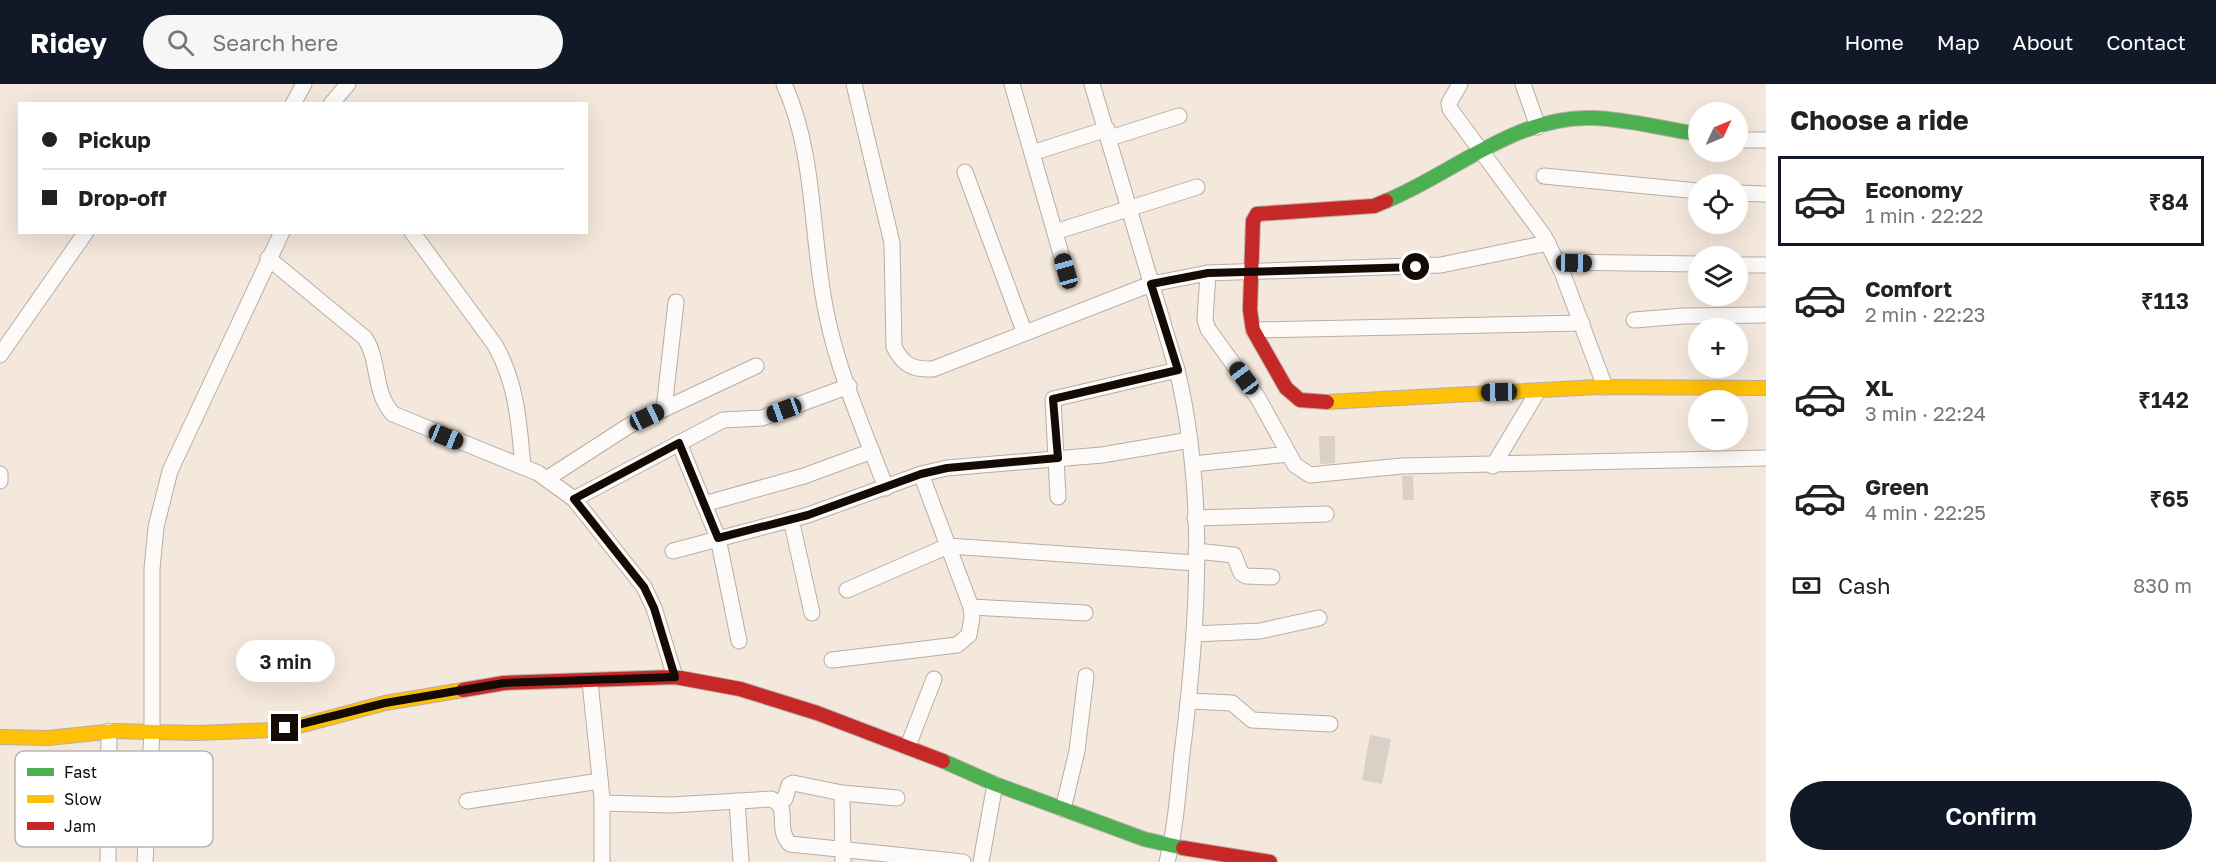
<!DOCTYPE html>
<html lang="en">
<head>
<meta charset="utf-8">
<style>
	body { margin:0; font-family:"Golos Text",sans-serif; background:#f6f6f6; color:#222; height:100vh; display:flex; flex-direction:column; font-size:22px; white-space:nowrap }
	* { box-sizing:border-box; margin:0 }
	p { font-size:20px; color:#767676 }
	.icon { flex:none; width:33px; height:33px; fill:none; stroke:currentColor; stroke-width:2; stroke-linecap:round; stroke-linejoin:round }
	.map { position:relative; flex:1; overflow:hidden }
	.side { display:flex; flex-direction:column; background:#fff; width:450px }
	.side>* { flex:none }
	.guide { position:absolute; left:18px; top:18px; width:570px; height:132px; border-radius:0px; box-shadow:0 6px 24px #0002; display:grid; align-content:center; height:132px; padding:0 24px; background:#fff }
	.needle { width:39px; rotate:46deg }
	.tools { position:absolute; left:1688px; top:18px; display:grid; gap:12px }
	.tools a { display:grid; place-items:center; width:60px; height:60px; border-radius:50%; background:#fff; box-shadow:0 6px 24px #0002; font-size:30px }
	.end { position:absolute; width:27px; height:27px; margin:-14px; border:8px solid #140b04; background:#fff; box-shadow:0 0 0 3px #fff }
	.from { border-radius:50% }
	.bubble { position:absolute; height:42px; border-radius:21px; background:#fff; box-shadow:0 6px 24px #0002; font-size:20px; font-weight:600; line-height:42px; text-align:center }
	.car { position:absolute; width:18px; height:36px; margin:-18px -9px; border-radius:8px; box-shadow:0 0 4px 2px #0007; background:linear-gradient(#222 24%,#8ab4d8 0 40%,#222 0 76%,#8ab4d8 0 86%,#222 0) }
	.guide b { display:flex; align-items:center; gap:21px; height:57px; font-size:22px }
	.guide b+b { border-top:2px solid #e0e0e0 }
	.guide i { width:15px; height:15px; background:#222 }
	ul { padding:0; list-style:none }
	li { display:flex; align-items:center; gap:18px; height:90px; margin:0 12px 9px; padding:0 12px; border:3px solid transparent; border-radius:0px }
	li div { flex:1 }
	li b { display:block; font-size:22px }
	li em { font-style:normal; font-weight:600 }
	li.current { border-color:#111827 }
	li>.icon { width:54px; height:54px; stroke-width:1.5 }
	h2 { padding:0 24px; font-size:27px; line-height:72px }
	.pay { display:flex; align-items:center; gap:15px; height:66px; padding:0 24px; font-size:22px }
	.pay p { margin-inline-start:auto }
	.primary-button { display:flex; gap:12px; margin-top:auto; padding:12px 24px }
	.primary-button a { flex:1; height:69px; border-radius:36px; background:#111827; color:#fff; font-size:24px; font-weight:600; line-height:69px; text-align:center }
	header { display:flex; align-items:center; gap:36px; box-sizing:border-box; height:84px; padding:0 30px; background:#111827; color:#fff }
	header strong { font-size:28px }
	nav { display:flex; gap:33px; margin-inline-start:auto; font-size:21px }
	.search { width:420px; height:54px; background:#f6f6f6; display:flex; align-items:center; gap:15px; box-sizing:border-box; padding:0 21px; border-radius:33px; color:#767676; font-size:22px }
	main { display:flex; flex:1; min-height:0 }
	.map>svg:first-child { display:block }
</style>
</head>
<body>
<header>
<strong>Ridey</strong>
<div class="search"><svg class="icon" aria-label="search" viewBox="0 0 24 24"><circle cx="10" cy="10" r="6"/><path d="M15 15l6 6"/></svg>Search here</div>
<nav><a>Home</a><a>Map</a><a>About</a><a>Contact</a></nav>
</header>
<main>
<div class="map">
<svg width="1766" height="778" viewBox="0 0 1766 778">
	<rect width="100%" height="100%" fill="#f4e7dc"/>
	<g fill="#dbd0c7">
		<polygon points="1319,352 1335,352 1335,379 1320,380"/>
		<polygon points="1402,392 1413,392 1414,416 1403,416"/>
		<polygon points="1370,651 1391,655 1382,700 1362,696"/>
	</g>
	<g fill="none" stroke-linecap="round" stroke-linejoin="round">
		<defs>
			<g id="street">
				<path d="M784 0C817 73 810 155 827 232 839 291 865 348 886 404"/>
				<path d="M854 0 892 159 894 263C903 281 913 286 933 285L1151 200 1208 189 1441 181 1548 159"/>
				<polyline points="1012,0 1066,187"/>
				<path d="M1092 0 1177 286C1207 411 1198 544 1182 670 1178 706 1176 743 1167 778"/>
				<polyline points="1460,0 1449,19 1450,25 1544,152 1562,188 1605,303"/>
				<polyline points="1523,0 1538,43"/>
				<polyline points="293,20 304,0"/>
				<polyline points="331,20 348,0"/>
				<polyline points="1110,54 1179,32"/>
				<polyline points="1737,56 1766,56"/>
				<polyline points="1032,69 1107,45"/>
				<polyline points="965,88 1024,247"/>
				<polyline points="1544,92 1698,107"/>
				<polyline points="1737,109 1766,110"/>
				<path d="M412 148 495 261C517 300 519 339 523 383"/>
				<polyline points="1055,148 1197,103"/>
				<path d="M268 174 365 254C380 277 373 309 393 330L538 389 574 415 644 503 654 524 675 593"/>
				<polyline points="1557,178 1698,180"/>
				<polyline points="1737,181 1766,181"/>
				<polyline points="1208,189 1205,236 1208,245 1258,314 1295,381 1310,391 1402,382 1766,374"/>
				<polyline points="1634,236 1684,232 1766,231"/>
				<polyline points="1253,246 1582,239"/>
				<polyline points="0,271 86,148"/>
				<polyline points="664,325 676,218"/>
				<polyline points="679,359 718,454 739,557"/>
				<polyline points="1193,380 1289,370"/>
				<polyline points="1493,382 1538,307"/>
				<polyline points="0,390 0,397"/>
				<polyline points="548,394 630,341 756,282"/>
				<polyline points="1058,413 1053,315 1177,286"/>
				<polyline points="574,415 723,336 762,334 849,302"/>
				<polyline points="704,420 804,392 872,367"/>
				<polyline points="1195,434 1326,430"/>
				<polyline points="791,435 812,529"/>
				<polyline points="673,467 808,431 921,390 947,384 1102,371 1190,356"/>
				<polyline points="1196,467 1234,471 1241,489 1246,492 1272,493"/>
				<polyline points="847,506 948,462 1196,479"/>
				<polyline points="971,523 1085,529"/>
				<polyline points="1194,550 1260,547 1319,534"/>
				<polyline points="832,576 957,561 969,551 972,533 971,523 921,390"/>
				<polyline points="590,598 602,714 602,778"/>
				<polyline points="1190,617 1232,619 1252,636 1330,640"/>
				<polyline points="908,662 934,595"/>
				<polyline points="842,709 843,778"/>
				<polyline points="467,717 600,697"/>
				<polyline points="737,717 741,778"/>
				<polyline points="778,718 785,715 789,701 793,699 842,709 897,714"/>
				<path d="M602 719 671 721 771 715C792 723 774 744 790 760L963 778"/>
				<polyline points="1063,725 1077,667 1086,592"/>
				<polyline points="108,778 109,647"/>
				<polyline points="145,778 152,647 152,485 156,443 170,387 282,148"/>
				<polyline points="981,778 995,700"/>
			</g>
			<g id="fast">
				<path d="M1386 117C1454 89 1516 31 1593 34 1628 35 1664 45 1698 50"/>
				<polyline points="943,677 995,700 1144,755 1183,764"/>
			</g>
			<g id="slow">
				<polyline points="1327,318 1598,303 1766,304"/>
				<polyline points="0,653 48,654 115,647 196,649 272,646 299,642 385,619 463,606"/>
			</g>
			<g id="jam">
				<polyline points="1327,318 1300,316 1286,304 1253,246 1250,226 1253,137 1257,130 1374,122 1386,117"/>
				<polyline points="463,606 504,599 675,593 740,605 817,629 943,677"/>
				<polyline points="1183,764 1270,778"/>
			</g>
		</defs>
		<use href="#street" stroke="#b8ada4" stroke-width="17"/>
		<use href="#fast" stroke="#b8ada4" stroke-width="16"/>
		<use href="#slow" stroke="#b8ada4" stroke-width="16"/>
		<use href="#jam" stroke="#b8ada4" stroke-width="16"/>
		<use href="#street" stroke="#fdfbfa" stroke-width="15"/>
		<use href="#fast" stroke="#4caf50" stroke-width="14"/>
		<use href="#slow" stroke="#ffc107" stroke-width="14"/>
		<use href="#jam" stroke="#c62828" stroke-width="14"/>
	</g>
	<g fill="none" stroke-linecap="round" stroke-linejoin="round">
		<polyline stroke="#140b04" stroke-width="8" points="285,644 385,619 504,599 675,593 654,524 644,503 574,415 679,359 718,454 808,431 921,390 947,384 1058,374 1053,315 1178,286 1151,200 1208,189 1416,183"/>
	</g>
	<rect x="15" y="667" width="198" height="96" rx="9" fill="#fff" stroke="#b8b6b4" stroke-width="1.5"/>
	<rect x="27" y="684" width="27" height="8" fill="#4caf50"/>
	<rect x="27" y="711" width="27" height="8" fill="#ffc107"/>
	<rect x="27" y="738" width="27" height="8" fill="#c62828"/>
	<g font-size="16" fill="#140b04">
		<text x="64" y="694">Fast</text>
		<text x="64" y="721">Slow</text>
		<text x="64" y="748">Jam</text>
	</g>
</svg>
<div class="tools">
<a><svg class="needle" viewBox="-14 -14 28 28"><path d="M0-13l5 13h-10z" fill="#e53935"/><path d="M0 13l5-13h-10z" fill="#767676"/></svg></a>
<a><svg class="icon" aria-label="locate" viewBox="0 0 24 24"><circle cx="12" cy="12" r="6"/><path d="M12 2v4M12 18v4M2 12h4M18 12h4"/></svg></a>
<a><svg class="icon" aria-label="layers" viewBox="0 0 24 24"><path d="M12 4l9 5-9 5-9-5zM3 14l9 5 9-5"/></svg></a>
<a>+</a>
<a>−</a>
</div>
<i class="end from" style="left:1416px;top:183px"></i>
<i class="end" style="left:285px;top:644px"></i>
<div class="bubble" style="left:236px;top:556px;width:99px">3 min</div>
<i class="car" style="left:1574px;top:179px;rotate:91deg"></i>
<i class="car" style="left:1066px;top:187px;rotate:344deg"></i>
<i class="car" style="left:1244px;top:294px;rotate:323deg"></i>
<i class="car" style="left:1499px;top:308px;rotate:269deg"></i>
<i class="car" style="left:784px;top:326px;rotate:250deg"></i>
<i class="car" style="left:647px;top:333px;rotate:65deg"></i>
<i class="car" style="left:446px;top:353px;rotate:112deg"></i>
<div class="guide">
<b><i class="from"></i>Pickup</b>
<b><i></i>Drop-off</b>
</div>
</div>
<section class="side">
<h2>Choose a ride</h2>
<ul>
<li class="current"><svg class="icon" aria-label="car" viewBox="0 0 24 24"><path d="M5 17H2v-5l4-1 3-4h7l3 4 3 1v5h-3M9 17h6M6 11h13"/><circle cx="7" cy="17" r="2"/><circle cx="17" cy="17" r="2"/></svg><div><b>Economy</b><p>1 min · 22:22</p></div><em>₹84</em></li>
<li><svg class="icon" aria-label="car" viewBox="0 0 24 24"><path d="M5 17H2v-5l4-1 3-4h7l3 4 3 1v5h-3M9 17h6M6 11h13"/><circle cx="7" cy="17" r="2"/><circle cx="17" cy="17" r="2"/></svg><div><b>Comfort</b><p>2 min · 22:23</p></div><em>₹113</em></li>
<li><svg class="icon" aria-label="car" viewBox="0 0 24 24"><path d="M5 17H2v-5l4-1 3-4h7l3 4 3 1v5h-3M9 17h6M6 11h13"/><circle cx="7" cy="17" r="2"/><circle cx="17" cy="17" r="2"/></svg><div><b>XL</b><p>3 min · 22:24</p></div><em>₹142</em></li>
<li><svg class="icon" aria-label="car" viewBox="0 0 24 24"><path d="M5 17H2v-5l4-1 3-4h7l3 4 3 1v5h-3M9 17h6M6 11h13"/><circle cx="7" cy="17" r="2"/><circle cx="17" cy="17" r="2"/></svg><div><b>Green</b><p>4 min · 22:25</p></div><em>₹65</em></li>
</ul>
<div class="pay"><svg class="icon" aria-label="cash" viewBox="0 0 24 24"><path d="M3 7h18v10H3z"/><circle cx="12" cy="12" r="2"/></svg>Cash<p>830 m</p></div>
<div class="primary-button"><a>Confirm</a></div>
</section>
</main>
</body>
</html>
